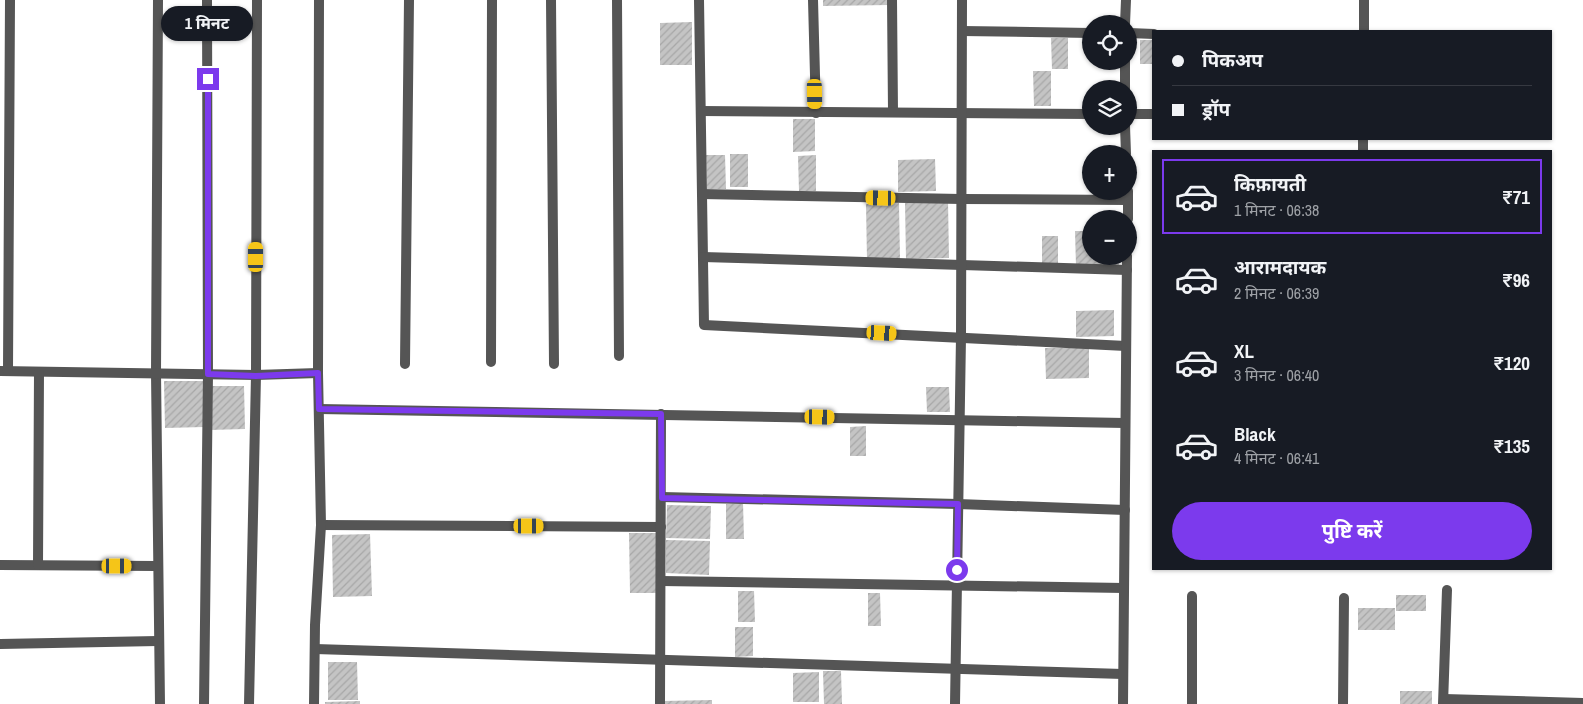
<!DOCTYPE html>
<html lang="hi">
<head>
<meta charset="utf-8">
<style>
	body { margin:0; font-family:"Archivo Narrow","Noto Sans Devanagari",sans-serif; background:#20242c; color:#f1f3f6; height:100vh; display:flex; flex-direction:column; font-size:19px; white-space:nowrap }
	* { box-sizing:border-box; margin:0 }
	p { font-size:16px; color:#9ea1a6 }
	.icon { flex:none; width:28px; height:28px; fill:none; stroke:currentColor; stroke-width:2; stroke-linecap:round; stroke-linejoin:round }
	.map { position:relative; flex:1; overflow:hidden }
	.side { position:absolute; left:1152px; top:150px; width:400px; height:420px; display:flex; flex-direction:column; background:#171b24; border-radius:0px; box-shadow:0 1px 4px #0004 }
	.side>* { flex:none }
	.guide { position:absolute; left:1152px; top:30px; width:400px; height:110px; border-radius:0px; box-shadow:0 1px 4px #0004; display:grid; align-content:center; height:110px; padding:0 20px; background:#171b24 }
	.tools { position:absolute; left:1082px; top:15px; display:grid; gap:10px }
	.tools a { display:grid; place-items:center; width:55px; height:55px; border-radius:50%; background:#171b24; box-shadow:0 1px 4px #0004; font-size:25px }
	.end { position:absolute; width:22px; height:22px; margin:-11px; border:6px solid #7c3aed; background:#fff; box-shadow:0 0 0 2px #fff }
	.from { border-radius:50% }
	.bubble { position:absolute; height:35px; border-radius:18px; background:#171b24; box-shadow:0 1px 4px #0004; font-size:16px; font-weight:700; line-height:35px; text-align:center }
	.car { position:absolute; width:15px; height:30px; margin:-15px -8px; border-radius:6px; box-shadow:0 0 4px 1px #0007; background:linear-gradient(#f5c518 24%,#345 0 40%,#f5c518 0 76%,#345 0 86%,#f5c518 0) }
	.guide b { display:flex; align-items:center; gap:18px; height:48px; font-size:19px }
	.guide b+b { border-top:1px solid #363941 }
	.guide i { width:12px; height:12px; background:#f1f3f6 }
	ul { padding:9px 0 0; list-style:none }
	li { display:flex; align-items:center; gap:15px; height:75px; margin:0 10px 8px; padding:0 10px; border:2px solid transparent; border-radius:0px }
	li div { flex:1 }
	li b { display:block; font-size:19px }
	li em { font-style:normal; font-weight:700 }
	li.selected { border-color:#7c3aed }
	li>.icon { width:45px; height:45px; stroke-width:1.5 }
	.action { display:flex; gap:10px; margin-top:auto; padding:10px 20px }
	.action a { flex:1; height:58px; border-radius:30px; background:#7c3aed; color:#fff; font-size:20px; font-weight:700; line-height:58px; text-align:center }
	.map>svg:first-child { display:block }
</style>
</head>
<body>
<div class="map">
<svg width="1583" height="704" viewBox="0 0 1583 704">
	<defs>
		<pattern id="building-hatch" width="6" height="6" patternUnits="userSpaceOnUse" patternTransform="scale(1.25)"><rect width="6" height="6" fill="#c4c4c4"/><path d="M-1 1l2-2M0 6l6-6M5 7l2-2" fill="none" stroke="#a7a7a7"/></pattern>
	</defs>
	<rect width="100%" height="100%" fill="#fff"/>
	<g fill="url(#building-hatch)">
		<polygon points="823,0 889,0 889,5 823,6"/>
		<polygon points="692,22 692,65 660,65 660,23"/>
		<polygon points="1051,38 1068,38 1068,69 1052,69"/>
		<rect x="1140" y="40" width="14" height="24"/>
		<polygon points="1033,71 1051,71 1051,106 1034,106"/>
		<polygon points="793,119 815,119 815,151 793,152"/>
		<rect x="730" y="154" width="18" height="33"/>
		<polygon points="706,155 725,155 726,189 707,189"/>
		<polygon points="816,155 816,191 799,191 798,156"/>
		<polygon points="935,159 936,191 898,192 898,160"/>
		<polygon points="948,202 949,258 906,259 905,203"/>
		<polygon points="899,203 900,260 867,260 866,204"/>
		<polygon points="1075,231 1091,231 1091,256 1119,256 1119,266 1076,266"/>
		<rect x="1042" y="236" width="16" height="30"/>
		<polygon points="1114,310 1114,336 1076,337 1076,311"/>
		<polygon points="1045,348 1089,348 1089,378 1046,379"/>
		<polygon points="164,381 203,381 204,427 165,428"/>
		<polygon points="209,386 244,386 245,429 210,430"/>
		<polygon points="926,387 949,387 950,412 927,412"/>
		<polygon points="866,426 866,456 850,456 850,427"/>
		<polygon points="743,503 744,539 726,539 726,504"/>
		<polygon points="667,505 711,506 710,539 666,538"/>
		<polygon points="629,533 658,533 658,593 630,593"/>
		<polygon points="370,534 372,596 333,597 332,535"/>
		<polygon points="666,540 710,541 709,575 666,573"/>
		<polygon points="738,591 754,591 755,622 738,622"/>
		<polygon points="868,593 880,593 881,626 868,626"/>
		<rect x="1396" y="595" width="30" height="16"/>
		<rect x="1358" y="608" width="37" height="22"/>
		<polygon points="735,627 753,627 753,656 735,657"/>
		<polygon points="328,662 357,662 358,700 328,700"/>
		<polygon points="823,671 841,671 842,704 824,704"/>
		<polygon points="819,672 819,702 793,702 793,673"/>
		<rect x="1400" y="691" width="32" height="13"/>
		<polygon points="712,700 712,704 663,704 663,701"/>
		<polygon points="360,701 360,704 325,704 325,702"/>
	</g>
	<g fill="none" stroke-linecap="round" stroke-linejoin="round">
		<g stroke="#555" stroke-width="10">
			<polyline points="158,0 156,373 160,704"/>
			<polyline points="551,0 554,364"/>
			<polyline points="617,0 619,356"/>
			<polyline points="699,0 704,325 1126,346"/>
			<polyline points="813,0 816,113"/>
			<polyline points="892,0 893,111"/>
			<polyline points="1364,0 1364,31"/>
			<polyline points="1125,24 1126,0"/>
			<polyline points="962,31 1091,33"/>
			<polyline points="1129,33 1154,34"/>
			<polyline points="1125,89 1125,61"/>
			<polyline points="701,111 1091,114"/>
			<polyline points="1129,114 1154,114"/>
			<polyline points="1125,126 1126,154"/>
			<polyline points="1363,151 1363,139"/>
			<polyline points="1128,191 1128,219"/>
			<polyline points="702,194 961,199 1128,200"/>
			<polyline points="703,257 1127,270"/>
			<polyline points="491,362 492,0"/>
			<polyline points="405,364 409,0"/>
			<polyline points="0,371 256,375 318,373"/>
			<polyline points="8,371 10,0"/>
			<polyline points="319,409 1125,423"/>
			<polyline points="662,497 958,504 1125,510"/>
			<polyline points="321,525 661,527"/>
			<polyline points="0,565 157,566"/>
			<polyline points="38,565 39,372"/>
			<polyline points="661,581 1124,588"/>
			<polyline points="1192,596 1192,704"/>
			<polyline points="0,644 158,641"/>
			<polyline points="315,649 1123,674"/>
			<polyline points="1444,699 1583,703"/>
			<polyline points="204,704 208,374 207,0"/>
			<polyline points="249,704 256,375 257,0"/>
			<polyline points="314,704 315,625 321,525 318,373 319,0"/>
			<polyline points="660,704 661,414"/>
			<polyline points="955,704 961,337 962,0"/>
			<polyline points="1123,704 1127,256"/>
			<polyline points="1343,704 1344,598"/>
			<polyline points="1443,704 1447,590"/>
		</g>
	</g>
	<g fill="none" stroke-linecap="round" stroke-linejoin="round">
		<polyline stroke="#7c3aed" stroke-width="6" points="208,79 208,374 256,376 318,373 319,409 661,414 662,498 958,504 957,570"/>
	</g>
</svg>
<div class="tools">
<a><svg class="icon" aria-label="locate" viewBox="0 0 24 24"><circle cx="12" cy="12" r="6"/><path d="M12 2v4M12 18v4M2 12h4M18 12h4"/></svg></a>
<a><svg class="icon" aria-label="layers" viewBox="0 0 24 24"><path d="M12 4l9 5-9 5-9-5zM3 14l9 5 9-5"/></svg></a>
<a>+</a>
<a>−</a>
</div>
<i class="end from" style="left:957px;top:570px"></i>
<i class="end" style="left:208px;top:79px"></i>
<div class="bubble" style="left:161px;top:6px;width:92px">1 मिनट</div>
<i class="car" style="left:815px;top:94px;rotate:179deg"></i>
<i class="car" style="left:881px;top:198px;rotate:271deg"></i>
<i class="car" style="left:256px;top:257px;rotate:0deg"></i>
<i class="car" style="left:882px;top:333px;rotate:93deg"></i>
<i class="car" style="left:820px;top:417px;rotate:91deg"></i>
<i class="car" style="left:529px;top:526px;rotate:90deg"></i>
<i class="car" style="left:117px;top:566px;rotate:90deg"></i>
<div class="guide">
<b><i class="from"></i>पिकअप</b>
<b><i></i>ड्रॉप</b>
</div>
<section class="side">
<ul>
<li class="selected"><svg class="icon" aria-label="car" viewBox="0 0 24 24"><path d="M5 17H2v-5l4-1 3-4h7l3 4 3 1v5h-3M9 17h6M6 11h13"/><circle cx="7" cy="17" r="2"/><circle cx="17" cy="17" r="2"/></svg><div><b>किफ़ायती</b><p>1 मिनट · 06:38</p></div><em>₹71</em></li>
<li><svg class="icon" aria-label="car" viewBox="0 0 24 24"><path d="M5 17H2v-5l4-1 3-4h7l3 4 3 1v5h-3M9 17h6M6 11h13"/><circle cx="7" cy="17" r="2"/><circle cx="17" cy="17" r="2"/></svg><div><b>आरामदायक</b><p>2 मिनट · 06:39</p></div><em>₹96</em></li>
<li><svg class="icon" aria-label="car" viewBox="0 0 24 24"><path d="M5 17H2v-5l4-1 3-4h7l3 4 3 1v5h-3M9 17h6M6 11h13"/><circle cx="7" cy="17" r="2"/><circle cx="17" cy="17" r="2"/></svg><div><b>XL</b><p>3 मिनट · 06:40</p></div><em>₹120</em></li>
<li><svg class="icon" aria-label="car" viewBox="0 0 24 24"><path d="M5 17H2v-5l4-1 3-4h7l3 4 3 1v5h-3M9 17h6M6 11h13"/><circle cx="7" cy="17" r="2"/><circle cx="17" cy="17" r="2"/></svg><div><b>Black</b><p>4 मिनट · 06:41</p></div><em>₹135</em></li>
</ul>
<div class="action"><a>पुष्टि करें</a></div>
</section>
</div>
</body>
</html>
